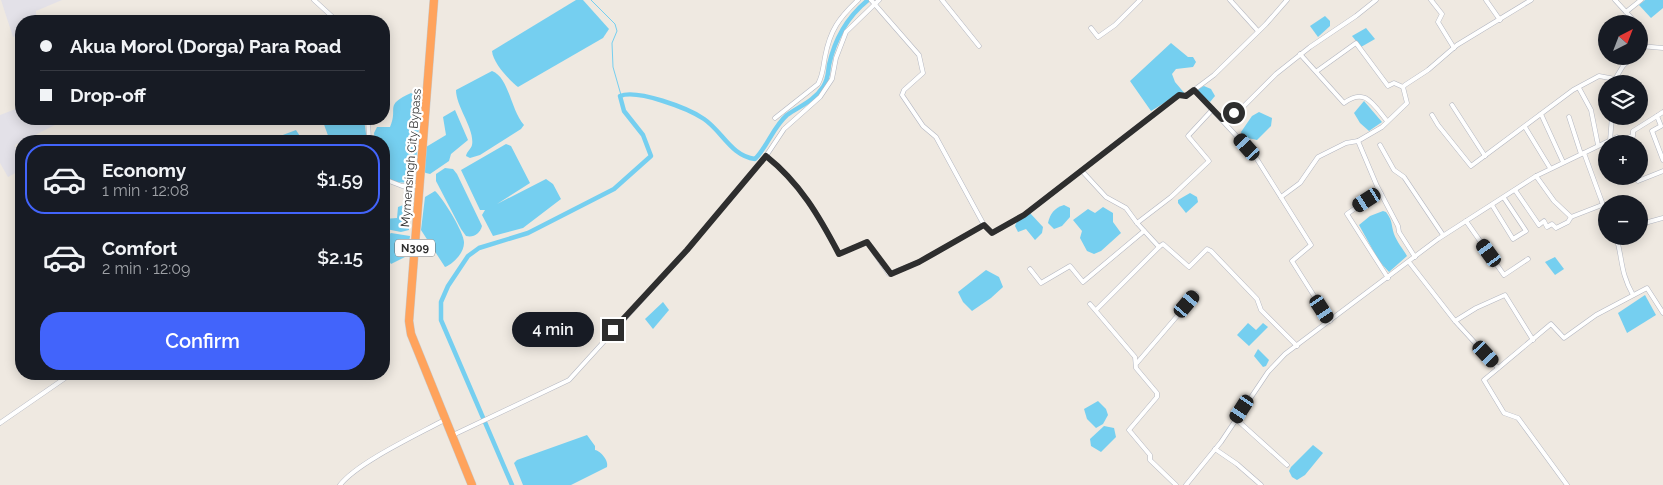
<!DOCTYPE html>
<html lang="en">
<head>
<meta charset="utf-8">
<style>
	body { margin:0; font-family:Raleway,sans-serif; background:#20242c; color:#f1f3f6; height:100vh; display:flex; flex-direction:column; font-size:19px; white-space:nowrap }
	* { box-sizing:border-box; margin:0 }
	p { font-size:16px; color:#9ea1a6 }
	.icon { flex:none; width:28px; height:28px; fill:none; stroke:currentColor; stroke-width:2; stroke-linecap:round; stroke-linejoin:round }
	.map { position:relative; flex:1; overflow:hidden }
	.details { position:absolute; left:15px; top:135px; width:375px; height:245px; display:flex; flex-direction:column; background:#171b24; border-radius:20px; box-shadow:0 2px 12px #0003 }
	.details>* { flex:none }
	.banner { position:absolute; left:15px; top:15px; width:375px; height:110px; border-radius:20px; box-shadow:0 2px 12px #0003; display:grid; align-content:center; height:110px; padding:0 25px; background:#171b24 }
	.needle { width:32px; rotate:42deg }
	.tools { position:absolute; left:1598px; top:15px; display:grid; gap:10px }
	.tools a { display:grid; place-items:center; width:50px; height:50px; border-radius:50%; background:#171b24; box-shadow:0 2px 12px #0003; font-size:25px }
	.end { position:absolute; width:22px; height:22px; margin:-11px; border:6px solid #2e2e2e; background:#fff; box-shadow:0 0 0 2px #fff }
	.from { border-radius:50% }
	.bubble { position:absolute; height:35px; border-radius:18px; background:#171b24; box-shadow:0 2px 12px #0003; font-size:16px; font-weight:600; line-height:35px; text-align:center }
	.car { position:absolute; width:15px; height:30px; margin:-15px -8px; border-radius:6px; box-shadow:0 0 4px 1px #0007; background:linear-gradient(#222 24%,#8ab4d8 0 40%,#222 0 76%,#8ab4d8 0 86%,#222 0) }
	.banner b { display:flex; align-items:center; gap:18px; height:48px; font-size:19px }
	.banner b+b { border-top:1px solid #363941 }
	.banner i { width:12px; height:12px; background:#f1f3f6 }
	ul { padding:9px 0 0; list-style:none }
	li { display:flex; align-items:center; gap:15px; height:70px; margin:0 10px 8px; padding:0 15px; border:2px solid transparent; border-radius:20px }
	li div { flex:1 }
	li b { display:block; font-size:19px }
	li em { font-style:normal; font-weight:600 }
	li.active { border-color:#4264fb }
	li>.icon { width:45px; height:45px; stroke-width:1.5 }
	.button { display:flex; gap:10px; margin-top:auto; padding:10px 25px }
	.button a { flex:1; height:58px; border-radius:20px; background:#4264fb; color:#fff; font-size:20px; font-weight:600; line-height:58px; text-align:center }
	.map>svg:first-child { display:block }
</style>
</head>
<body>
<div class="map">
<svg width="1663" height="485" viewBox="0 0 1663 485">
	<rect width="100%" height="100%" fill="#efe9e1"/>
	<g fill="#e3e1e8">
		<polygon points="1,0 62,0 36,11 36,21 21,21 21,34 13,37"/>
		<polygon points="21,107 21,119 58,119 59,123 15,145 21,170 8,177 0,163 0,115"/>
	</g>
	<g fill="#75cff0">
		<path d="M576 0H583L609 29 603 38 518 87C509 80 493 63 492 51Z"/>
		<polygon points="1645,0 1663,0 1663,8 1651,18 1639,5"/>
		<polygon points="1325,16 1330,21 1330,26 1318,37 1310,26"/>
		<polygon points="1366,28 1375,39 1361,47 1352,36"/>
		<polygon points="1171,43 1188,57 1193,57 1196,62 1193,67 1176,69 1172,74 1175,82 1186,95 1179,94 1151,111 1130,81"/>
		<path d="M492 71C509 77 511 111 524 125L521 129 480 155 470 158 466 156C467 151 471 149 472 145 475 129 456 107 456 90Z"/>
		<polygon points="1204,86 1211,89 1215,96 1210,102 1196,90"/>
		<path d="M411 93 418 97C419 120 421 164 407 182 398 184 388 181 384 173V141H375L374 133 377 127H390C399 107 383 106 411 93Z"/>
		<polygon points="1364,101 1382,122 1369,131 1360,123 1354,113"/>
		<polygon points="455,110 468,140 451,154 449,161 430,174 426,173 424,172 426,147 446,135 443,117"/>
		<polygon points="1259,112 1272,118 1271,126 1257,140 1243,137 1241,132 1252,116"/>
		<polygon points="322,119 364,119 367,141 330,141"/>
		<polygon points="296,130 303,141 267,141"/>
		<polygon points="506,144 511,146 530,183 497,204 546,179 553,184 561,199 523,228 493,236 482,215 485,210 480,210 461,170"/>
		<path d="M445 168 453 169 457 174 482 226C480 233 474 238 466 236L461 229 436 181V174Z"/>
		<path d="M435 191C443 198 465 234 464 243 464 253 453 264 445 267L421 230 425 197Z"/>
		<polygon points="1190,193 1197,197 1198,202 1186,213 1178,203 1178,200"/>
		<polygon points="406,204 409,209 409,230 401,232 386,229 384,219 397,218 398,207"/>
		<path d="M1064 205 1070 208V217L1062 226 1054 229 1048 223C1050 214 1054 208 1064 205Z"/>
		<polygon points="1103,207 1113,213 1113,222 1121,233 1101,251 1094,254 1087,251 1080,238 1082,231 1073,220 1088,209 1095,213"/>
		<path d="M1383 211 1386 212C1393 221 1391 225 1394 234 1397 242 1403 249 1407 256L1389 272 1379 261 1359 225 1370 216Z"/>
		<polygon points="1030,213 1043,227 1042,233 1035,240 1026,229 1018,232 1015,226 1017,221"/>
		<path d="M391 233 410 236 407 256 391 264C386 257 385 246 386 237Z"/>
		<polygon points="1555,257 1564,269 1555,275 1545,262"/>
		<polygon points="986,270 999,277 1003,287 991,298 972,311 963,302 958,292"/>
		<polygon points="1645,295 1656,315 1627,333 1618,313"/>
		<polygon points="663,302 669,310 653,329 645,319"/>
		<polygon points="1248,323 1256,330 1263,323 1268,327 1249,346 1237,335"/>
		<polygon points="1258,349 1269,360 1266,366 1263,367 1254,356"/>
		<polygon points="1098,401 1106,409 1108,415 1103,424 1096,428 1087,419 1084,409"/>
		<polygon points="1104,426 1114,428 1116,437 1101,452 1091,446 1090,439"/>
		<path d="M587 435 595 446V450C601 451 609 461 607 467L571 485H523L514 463 517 460Z"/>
		<polygon points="1313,445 1323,453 1305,475 1297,480 1292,477 1289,471 1291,467"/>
	</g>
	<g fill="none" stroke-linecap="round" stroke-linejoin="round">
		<polyline stroke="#75cff0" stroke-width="1" points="591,0 615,24 617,31 612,43 613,67 621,95"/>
		<path stroke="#75cff0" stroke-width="4.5" d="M512 485 441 320V302L448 286 468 256 479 248 528 233 614 189 651 156 643 135 624 111 620 96C637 89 688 108 704 119 722 131 731 156 755 159 768 146 773 127 787 115 800 106 814 101 823 87 828 80 828 73 829 65 835 38 847 17 868 0"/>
		<defs>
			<g id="street">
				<polyline points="314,0 337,21"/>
				<polyline points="871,0 919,55 923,73 904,90 902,95 923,126 936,137 984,225 992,233 1024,215 1179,95 1186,96 1214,75 1266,24 1287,0"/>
				<polyline points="942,0 979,46"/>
				<polyline points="1230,0 1258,31"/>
				<polyline points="1431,0 1442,14 1438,22 1454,48"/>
				<polyline points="1486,0 1500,20"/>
				<polyline points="1615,0 1637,24"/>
				<polyline points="1626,12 1641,0"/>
				<polyline points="1639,25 1645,39 1639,49"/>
				<polyline points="1091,28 1098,37 1115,25 1140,0"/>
				<polyline points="1640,46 1663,48"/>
				<path d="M1300 54 1344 103C1365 87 1373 104 1387 121"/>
				<polyline points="1317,71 1356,43 1388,86 1394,83 1403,87"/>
				<polyline points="1612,84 1623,66 1633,56"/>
				<polyline points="1579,88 1591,110 1598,145"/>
				<polyline points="1194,90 1255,156 1311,245 1292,261 1330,321"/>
				<polyline points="1452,105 1485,156"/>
				<polyline points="1663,112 1657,116 1661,126 1652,131 1663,160"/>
				<polyline points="1541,114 1563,162"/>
				<polyline points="1432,115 1438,125 1471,166 1573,90 1599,76 1615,79"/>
				<polyline points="1569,117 1581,154"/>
				<path d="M775 118 818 84C823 75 823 67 825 57 830 30 839 18 858 0"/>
				<polyline points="368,119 369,141"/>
				<polyline points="1223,119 1242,108 1276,74 1310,47 1356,16 1376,0"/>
				<polyline points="1525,127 1550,168"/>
				<polyline points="1622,140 1633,136 1633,131 1657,116"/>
				<polyline points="1610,141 1612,116"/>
				<polyline points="1380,145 1394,170 1404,177 1443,235"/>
				<polyline points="1584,153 1606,213"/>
				<path d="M766 156C800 183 819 216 839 254L867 242 889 274 919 262 984 225"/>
				<polyline points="1082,171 1106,197 1126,208 1137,223 1159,247 1163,244 1189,267 1207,249 1211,251 1257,299 1261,310 1297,346"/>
				<polyline points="1536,176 1554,201 1571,217"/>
				<polyline points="1637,176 1638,181 1663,171"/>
				<polyline points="384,179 402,186 420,186"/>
				<polyline points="1515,190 1539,225 1544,221 1547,227 1552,224 1556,228 1568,222 1571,217 1602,205"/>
				<polyline points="1381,194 1367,200 1347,214 1388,278"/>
				<polyline points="1281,197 1300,183 1318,157 1346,143 1358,141"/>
				<polyline points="1492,205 1513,239 1526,231 1504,198"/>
				<polyline points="1639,218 1641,224 1663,218"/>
				<polyline points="1466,221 1504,275 1528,259"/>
				<polyline points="1137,223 1171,197 1209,161 1188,136 1213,109"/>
				<path d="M1616 236C1623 260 1620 272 1633 295"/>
				<polyline points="1415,257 1399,232 1398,226 1377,186 1358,141 1382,127 1407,103 1403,87 1405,85 1428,70 1457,45 1531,0"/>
				<polyline points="1409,262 1455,321 1498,368"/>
				<polyline points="1030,269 1041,283 1070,266 1083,282 1144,231"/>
				<polyline points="1090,304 1135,357 1136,368 1157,393 1157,397 1129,430 1150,455 1150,460 1176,485"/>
				<polyline points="1096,310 1159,247"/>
				<polyline points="1455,321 1476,308 1505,295 1533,340"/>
				<polyline points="1137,363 1196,294"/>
				<polyline points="1236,419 1287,465"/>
				<polyline points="0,423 71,374"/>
				<polyline points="453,435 569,380 687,250 766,156 784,129 820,97 832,79 836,58 846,32 879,0"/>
				<polyline points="1215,449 1237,464 1261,485"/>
				<path d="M340 485C358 462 419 434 446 419"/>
				<polyline points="1186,485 1221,442 1268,372 1285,354 1438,239 1536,176 1617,137 1624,144"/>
				<polyline points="1567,485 1518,418 1504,413 1484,380 1551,324 1564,338 1596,315 1647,288 1663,313"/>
			</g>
			<polyline id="highway" points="434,0 409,321 411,334 472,485"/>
		</defs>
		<use href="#street" stroke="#b4b7c1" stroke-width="5"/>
		<use href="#highway" stroke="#c9c9c9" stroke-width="9"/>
		<use href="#street" stroke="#fff" stroke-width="4"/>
		<use href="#highway" stroke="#ffa35c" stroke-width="8"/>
	</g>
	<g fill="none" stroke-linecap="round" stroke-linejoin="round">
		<path stroke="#2e2e2e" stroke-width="6" d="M613 330 687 250 766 156C800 183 819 216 839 254L867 242 891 274 919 262 984 225 992 233 1024 215 1179 95 1186 96 1194 90 1222 119 1234 113"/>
	</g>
	<g text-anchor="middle" stroke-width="4.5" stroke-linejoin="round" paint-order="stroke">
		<rect fill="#fff" stroke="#6d6d6d" stroke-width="1" x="395" y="239.5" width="40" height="17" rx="4"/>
		<g font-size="11" font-weight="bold" fill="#2e2e2e">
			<text x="415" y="252">N309</text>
		</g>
		<g font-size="12" fill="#2e2e2e" stroke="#fff">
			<text transform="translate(411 158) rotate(-85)" y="4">Mymensingh City Bypass</text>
		</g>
	</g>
</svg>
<div class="tools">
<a><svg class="needle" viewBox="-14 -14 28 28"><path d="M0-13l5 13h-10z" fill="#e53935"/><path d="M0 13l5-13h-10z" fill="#9ea1a6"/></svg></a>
<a><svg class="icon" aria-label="layers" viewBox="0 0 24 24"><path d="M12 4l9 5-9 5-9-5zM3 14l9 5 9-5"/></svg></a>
<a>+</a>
<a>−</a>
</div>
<i class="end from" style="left:1234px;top:113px"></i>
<i class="end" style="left:613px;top:330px"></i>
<div class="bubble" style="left:512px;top:312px;width:82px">4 min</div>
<i class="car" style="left:1247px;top:147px;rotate:318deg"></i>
<i class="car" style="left:1367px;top:200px;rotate:237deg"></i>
<i class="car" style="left:1489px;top:253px;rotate:324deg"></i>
<i class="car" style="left:1187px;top:304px;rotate:40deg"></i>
<i class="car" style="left:1322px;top:309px;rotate:147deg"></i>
<i class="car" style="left:1486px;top:354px;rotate:137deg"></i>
<i class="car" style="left:1242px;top:409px;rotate:213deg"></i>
<div class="banner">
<b><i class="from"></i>Akua Morol (Dorga) Para Road</b>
<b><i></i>Drop-off</b>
</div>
<section class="details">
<ul>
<li class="active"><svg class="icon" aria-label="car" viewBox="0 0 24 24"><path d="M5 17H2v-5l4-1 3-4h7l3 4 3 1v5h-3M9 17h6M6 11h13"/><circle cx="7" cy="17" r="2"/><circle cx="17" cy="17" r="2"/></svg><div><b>Economy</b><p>1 min · 12:08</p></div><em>$1.59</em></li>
<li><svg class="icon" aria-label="car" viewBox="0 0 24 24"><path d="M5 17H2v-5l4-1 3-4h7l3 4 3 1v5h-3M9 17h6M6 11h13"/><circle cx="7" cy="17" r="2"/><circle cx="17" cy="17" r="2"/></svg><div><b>Comfort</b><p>2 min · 12:09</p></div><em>$2.15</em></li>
</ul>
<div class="button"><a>Confirm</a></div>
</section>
</div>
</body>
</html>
